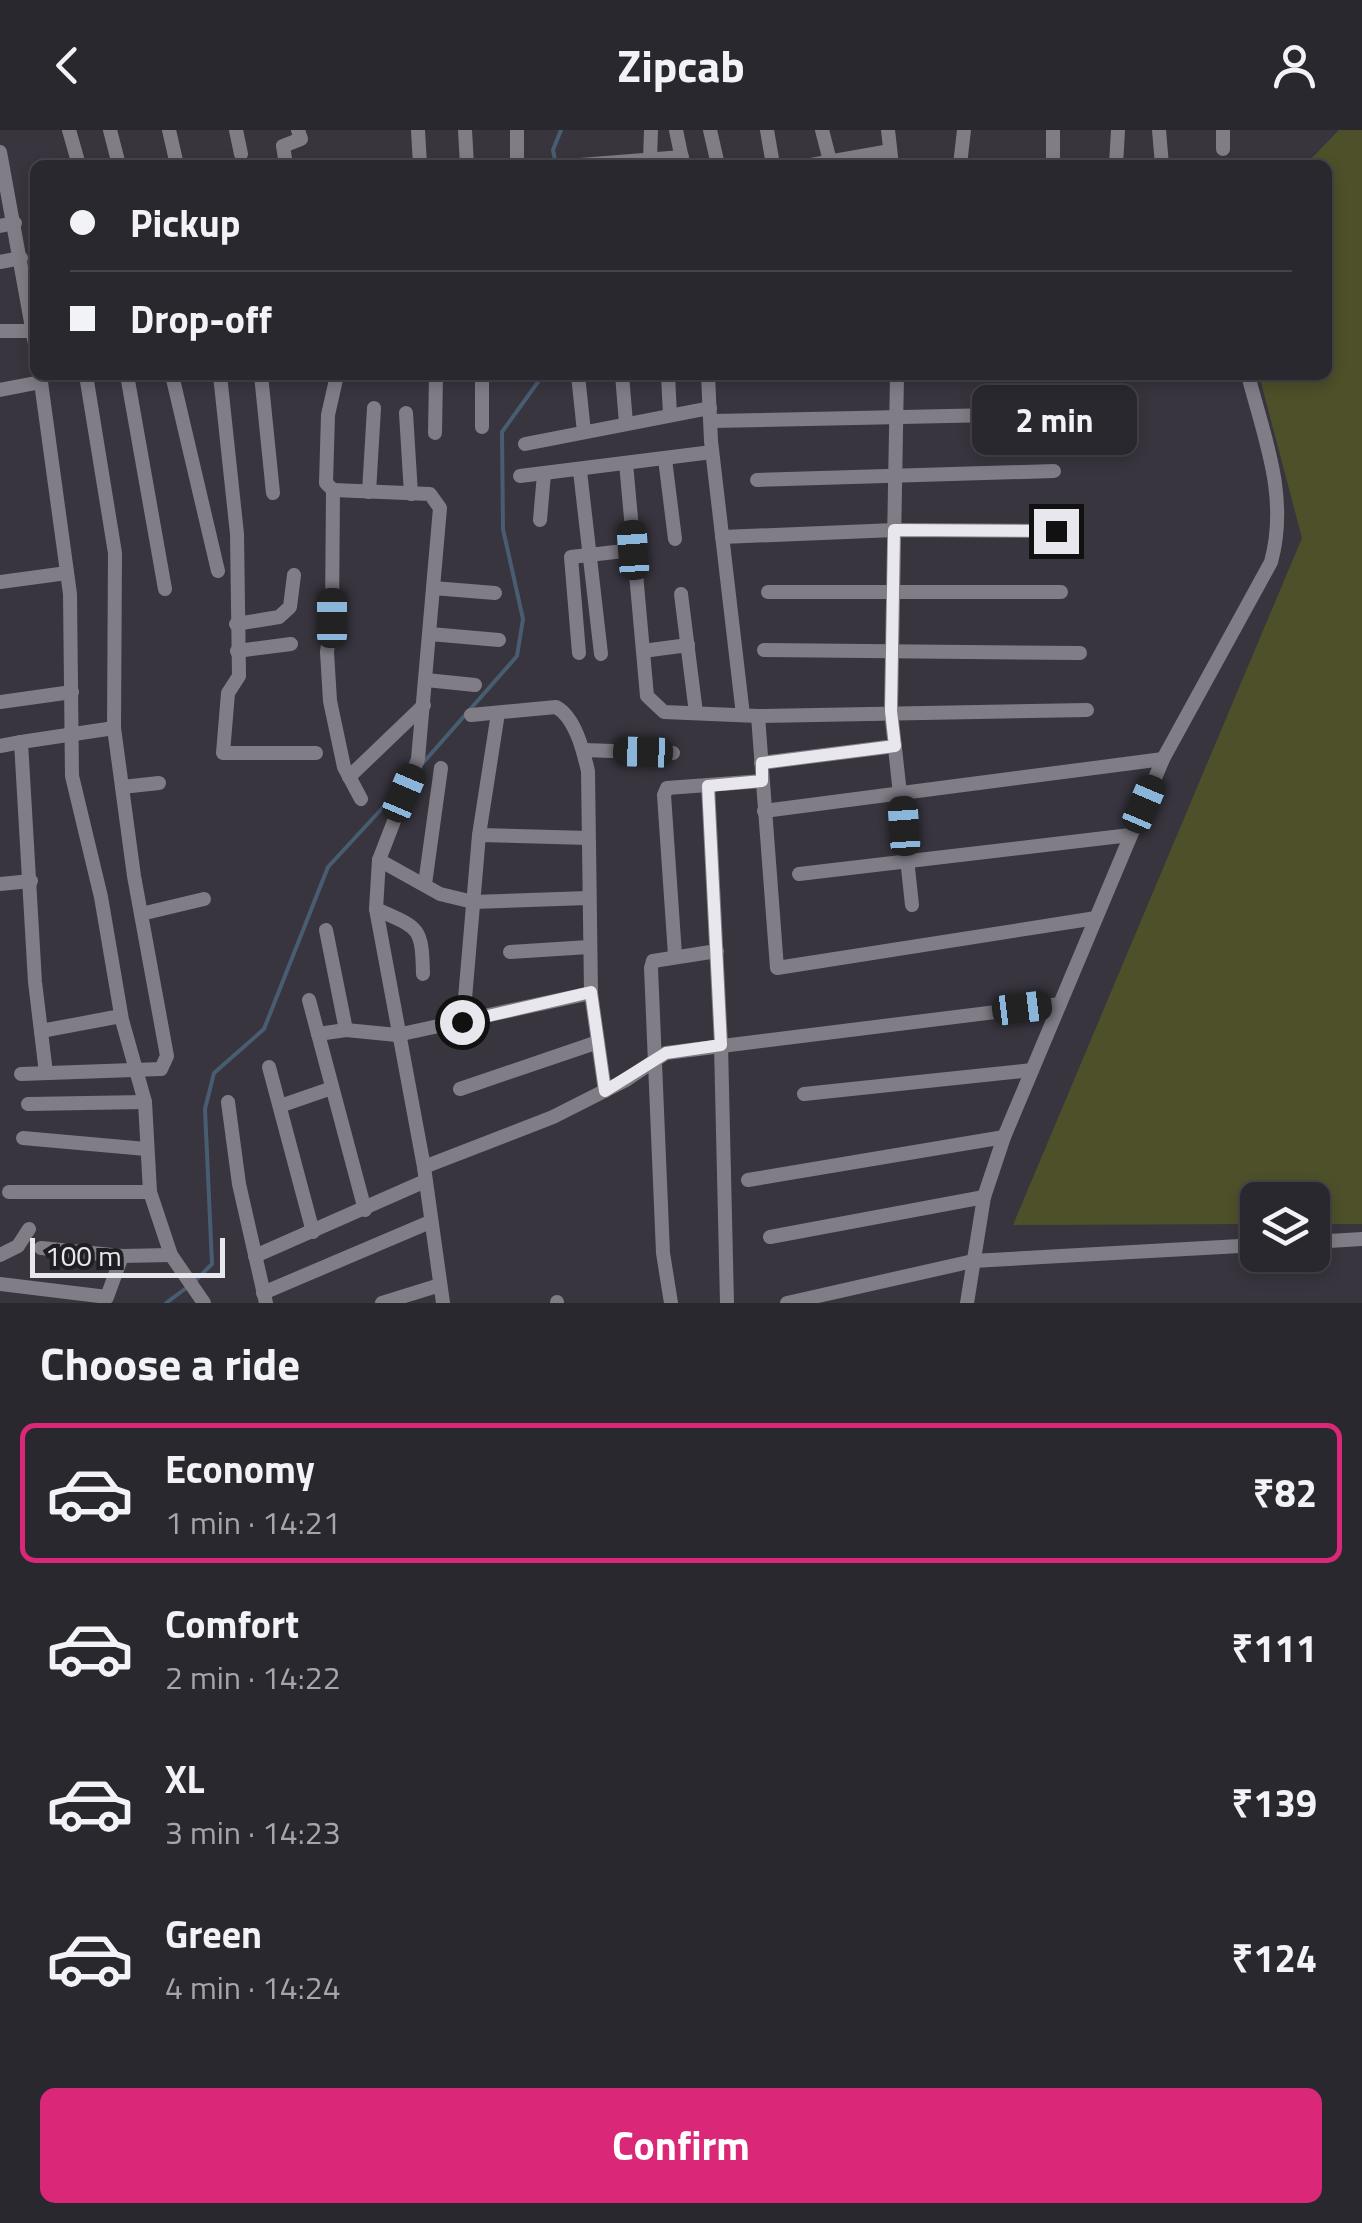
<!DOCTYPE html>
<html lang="en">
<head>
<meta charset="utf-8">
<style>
	body { margin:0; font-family:"Titillium Web",sans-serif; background:#323037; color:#f1f3f6; height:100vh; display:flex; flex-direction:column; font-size:38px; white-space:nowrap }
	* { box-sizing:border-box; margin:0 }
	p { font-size:32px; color:#a5a6aa }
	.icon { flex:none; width:55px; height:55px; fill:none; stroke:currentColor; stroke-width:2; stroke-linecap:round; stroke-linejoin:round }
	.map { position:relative; height:1173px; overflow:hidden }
	.panel { display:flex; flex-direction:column; background:#2a282f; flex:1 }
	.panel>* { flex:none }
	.hud { position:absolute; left:30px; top:30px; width:1302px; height:220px; border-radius:15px; box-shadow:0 5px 15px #0003,0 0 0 2px #46444b; display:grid; align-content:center; height:220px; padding:0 40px; background:#2a282f }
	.controls { position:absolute; left:1240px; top:1052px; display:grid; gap:20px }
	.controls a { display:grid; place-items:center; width:90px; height:90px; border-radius:15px; background:#2a282f; box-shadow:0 5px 15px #0003,0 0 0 2px #46444b; font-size:50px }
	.scale { position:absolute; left:30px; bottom:25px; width:195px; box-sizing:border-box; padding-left:10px; border:5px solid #e9e7ee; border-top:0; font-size:28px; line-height:35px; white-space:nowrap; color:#e9e7ee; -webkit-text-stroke:8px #1f1e22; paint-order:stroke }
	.end { position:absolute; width:45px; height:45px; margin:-22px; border:12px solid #e9e7ee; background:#111; box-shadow:0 0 0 5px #111 }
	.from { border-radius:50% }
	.bubble { position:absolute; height:70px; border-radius:15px; background:#2a282f; box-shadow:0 5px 15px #0003,0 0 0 2px #46444b; font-size:32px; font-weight:700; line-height:70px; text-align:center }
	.car { position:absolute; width:30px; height:60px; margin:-30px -15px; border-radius:12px; box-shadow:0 0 8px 2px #0007; background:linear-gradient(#222 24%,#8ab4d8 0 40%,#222 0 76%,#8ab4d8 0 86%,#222 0) }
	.hud b { display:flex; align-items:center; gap:35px; height:95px; font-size:38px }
	.hud b+b { border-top:2px solid #46444b }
	.hud i { width:25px; height:25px; background:#f1f3f6 }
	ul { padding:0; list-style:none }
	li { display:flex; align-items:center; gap:30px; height:140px; margin:0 20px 15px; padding:0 20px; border:5px solid transparent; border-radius:15px }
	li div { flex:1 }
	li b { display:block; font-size:38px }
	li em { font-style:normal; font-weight:700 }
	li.on { border-color:#db2777 }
	li>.icon { width:90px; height:90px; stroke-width:1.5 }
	h2 { padding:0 40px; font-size:45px; line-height:120px }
	.primary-button { display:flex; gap:20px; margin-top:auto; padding:20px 40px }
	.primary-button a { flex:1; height:115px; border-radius:15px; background:#db2777; color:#fff; font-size:40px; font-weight:700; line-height:115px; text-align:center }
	header { display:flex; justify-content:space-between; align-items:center; height:130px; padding:0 40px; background:#2a282f; font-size:45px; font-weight:700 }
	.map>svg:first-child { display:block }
</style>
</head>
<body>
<header><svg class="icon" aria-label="back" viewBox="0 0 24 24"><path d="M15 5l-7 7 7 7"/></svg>Zipcab<svg class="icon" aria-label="person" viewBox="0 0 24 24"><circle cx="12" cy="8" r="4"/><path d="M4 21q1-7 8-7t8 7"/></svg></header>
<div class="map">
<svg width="1362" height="1173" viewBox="0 0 1362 1173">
	<rect width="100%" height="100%" fill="#38353f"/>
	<polygon fill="#4e502a" points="1339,0 1362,0 1362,1094 1313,1094 1312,1070 1258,1070 1257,1094 1013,1095 1302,408 1259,245 1328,245 1328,35 1305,35"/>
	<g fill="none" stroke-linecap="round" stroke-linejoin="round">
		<g stroke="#485d71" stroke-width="4">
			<polyline points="556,35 553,20 561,0"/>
			<polyline points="422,634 517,526 523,489 503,399 502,302 543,245"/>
			<polyline points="196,1150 212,1134 205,979 214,943 264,899 328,737 400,659"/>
			<polyline points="166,1173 189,1156"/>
		</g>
		<g stroke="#807d87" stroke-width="14">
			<polyline points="69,0 79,35"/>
			<polyline points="110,0 119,35"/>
			<polyline points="169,0 177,35"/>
			<polyline points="236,0 241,24"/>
			<polyline points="418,0 420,35"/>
			<polyline points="465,0 467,35"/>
			<polyline points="517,0 517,35"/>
			<polyline points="676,0 683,34"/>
			<polyline points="710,0 718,35"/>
			<polyline points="767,0 773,35"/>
			<polyline points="822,0 830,31"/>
			<polyline points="888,0 892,35"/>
			<polyline points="1053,0 1053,35"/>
			<polyline points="1159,0 1162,35"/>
			<polyline points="1223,0 1223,19"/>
			<polyline points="0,22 35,214"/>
			<polyline points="650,30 651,0"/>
			<polyline points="286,35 283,16 301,9 298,0"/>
			<polyline points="580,35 682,27"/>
			<polyline points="811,35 890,21"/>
			<polyline points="960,35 964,0"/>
			<polyline points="1116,35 1118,0"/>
			<polyline points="0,96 15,93"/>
			<polyline points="0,132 21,128"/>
			<polyline points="0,201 35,201"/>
			<polyline points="40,245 70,464 72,646 101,767 122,890 145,972 150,1062 171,1125 204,1173"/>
			<polyline points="127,245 165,459"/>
			<polyline points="172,245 218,441"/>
			<polyline points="220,245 237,404 239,546 228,563 223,623 316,623"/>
			<polyline points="261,245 273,363"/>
			<polyline points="337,245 328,285 326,353 333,360 332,488 327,522 330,571 344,637 361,669"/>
			<polyline points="578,245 584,302"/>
			<polyline points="622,245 626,293"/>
			<polyline points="668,245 670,285"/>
			<polyline points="708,245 711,311 743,585"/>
			<polyline points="897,245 891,581 912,775"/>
			<polyline points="0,260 41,252"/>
			<polyline points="406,283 411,364"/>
			<polyline points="711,291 1042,284"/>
			<polyline points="482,297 482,245"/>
			<polyline points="435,303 436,245"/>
			<polyline points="525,314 710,278"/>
			<polyline points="665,329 675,409"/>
			<polyline points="626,333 647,566 664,582 758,586 1087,580"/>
			<polyline points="580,341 601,524"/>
			<polyline points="520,346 712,322"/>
			<polyline points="757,350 1054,341"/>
			<polyline points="333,360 430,364 440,378 418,629 379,730 376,779 424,1037"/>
			<polyline points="369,362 374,278"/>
			<polyline points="540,390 544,344"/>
			<polyline points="722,407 895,400 1057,401"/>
			<polyline points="0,452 67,443"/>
			<polyline points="433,458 495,463"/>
			<polyline points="768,462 1061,462"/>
			<polyline points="681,464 696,583"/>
			<polyline points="236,494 279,487 290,477 294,445"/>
			<polyline points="430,504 499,510"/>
			<polyline points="764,520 1080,523"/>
			<polyline points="237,521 291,514"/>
			<polyline points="643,521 688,515"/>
			<polyline points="579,523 571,427 633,420"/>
			<polyline points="426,550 475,555"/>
			<polyline points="0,572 72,562"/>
			<path d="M471 585 556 577C575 587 583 620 588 641L591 863 605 961"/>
			<polyline points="758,586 777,838 1096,788"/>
			<polyline points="0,616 21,612"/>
			<polyline points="583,620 673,623"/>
			<polyline points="761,633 895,616"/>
			<polyline points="349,647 424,575"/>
			<polyline points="708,655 721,915 727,1173"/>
			<polyline points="122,657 159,653"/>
			<polyline points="764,681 1163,629"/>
			<polyline points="479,705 588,708"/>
			<polyline points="379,730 440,764 473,772 588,768"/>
			<polyline points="799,744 1130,705"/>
			<polyline points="0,754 31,751"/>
			<polyline points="425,754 441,638"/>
			<path d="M376 779C419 798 422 796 423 844"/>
			<polyline points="141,784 204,769"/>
			<polyline points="326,800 346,900"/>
			<polyline points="510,822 589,817"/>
			<polyline points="675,825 664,665 667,658 762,651"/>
			<polyline points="309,870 365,1080"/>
			<polyline points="463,892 479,705 498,583"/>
			<polyline points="41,901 121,886"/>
			<polyline points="318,904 346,900 397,905 591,863"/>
			<polyline points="269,937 313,1102"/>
			<polyline points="46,943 35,852 21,612 114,598"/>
			<polyline points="21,944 161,939 167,926 134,746 114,598 115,423 86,245"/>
			<polyline points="460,959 598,912"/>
			<polyline points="804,964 1032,940"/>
			<polyline points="228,972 239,1054 266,1173"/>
			<polyline points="28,974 145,972"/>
			<polyline points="280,976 332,958"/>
			<polyline points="23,1008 146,1019"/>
			<polyline points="748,1050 1004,1007"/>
			<polyline points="9,1062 150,1062"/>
			<polyline points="770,1107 984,1067"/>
			<polyline points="1312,1112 1362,1109"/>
			<polyline points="41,1118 122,1126 171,1125"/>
			<polyline points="0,1125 18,1116 29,1099"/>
			<polyline points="255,1126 423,1052"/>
			<polyline points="0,1154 107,1167 122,1126"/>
			<polyline points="263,1163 430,1092"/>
			<polyline points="557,1172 557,1173"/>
			<polyline points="382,1173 440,1155"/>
			<polyline points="443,1173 424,1037 553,987 626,950 666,923 1060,874"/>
			<polyline points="671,1173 663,1123 651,838 653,831 717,821"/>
			<polyline points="787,1173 973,1131 1258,1115"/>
			<path d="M967 1173 984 1067 1004 1007 1163 629 1271 432C1289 367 1264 307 1248 245"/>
		</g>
	</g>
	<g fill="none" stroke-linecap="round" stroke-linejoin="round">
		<polyline stroke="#e9e7ee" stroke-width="12" points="462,892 591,862 605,961 666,923 721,915 708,656 762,651 762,633 895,616 891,581 894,400 1056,401"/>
	</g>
</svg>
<div class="controls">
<a><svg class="icon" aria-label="layers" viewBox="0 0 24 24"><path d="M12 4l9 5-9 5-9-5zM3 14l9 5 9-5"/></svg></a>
</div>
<div class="scale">100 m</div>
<i class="end from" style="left:462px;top:892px"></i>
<i class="end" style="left:1056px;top:401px"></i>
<div class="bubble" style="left:972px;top:255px;width:165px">2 min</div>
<i class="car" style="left:633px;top:420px;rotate:356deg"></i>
<i class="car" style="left:332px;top:488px;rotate:0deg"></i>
<i class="car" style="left:643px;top:622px;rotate:272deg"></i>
<i class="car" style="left:404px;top:663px;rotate:23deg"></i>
<i class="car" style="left:1144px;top:674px;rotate:23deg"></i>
<i class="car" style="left:904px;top:696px;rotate:356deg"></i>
<i class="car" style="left:1022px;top:878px;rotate:83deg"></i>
<div class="hud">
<b><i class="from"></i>Pickup</b>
<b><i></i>Drop-off</b>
</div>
</div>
<section class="panel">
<h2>Choose a ride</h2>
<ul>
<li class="on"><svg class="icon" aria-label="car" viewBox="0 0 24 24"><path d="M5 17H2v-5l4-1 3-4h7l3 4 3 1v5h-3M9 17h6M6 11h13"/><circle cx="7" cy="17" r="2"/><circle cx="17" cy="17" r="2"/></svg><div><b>Economy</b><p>1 min · 14:21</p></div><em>₹82</em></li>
<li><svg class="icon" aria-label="car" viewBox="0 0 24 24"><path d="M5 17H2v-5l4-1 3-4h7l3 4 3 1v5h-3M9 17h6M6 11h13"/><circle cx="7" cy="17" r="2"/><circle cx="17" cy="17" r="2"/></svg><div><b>Comfort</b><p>2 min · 14:22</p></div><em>₹111</em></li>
<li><svg class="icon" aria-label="car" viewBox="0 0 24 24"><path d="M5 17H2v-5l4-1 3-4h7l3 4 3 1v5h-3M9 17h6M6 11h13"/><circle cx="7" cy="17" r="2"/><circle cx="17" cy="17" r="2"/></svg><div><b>XL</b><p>3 min · 14:23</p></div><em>₹139</em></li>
<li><svg class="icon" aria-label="car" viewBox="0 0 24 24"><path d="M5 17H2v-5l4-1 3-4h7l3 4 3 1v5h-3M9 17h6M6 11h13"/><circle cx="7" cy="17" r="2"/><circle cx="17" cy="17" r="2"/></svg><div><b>Green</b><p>4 min · 14:24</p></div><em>₹124</em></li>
</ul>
<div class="primary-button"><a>Confirm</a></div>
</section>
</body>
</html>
